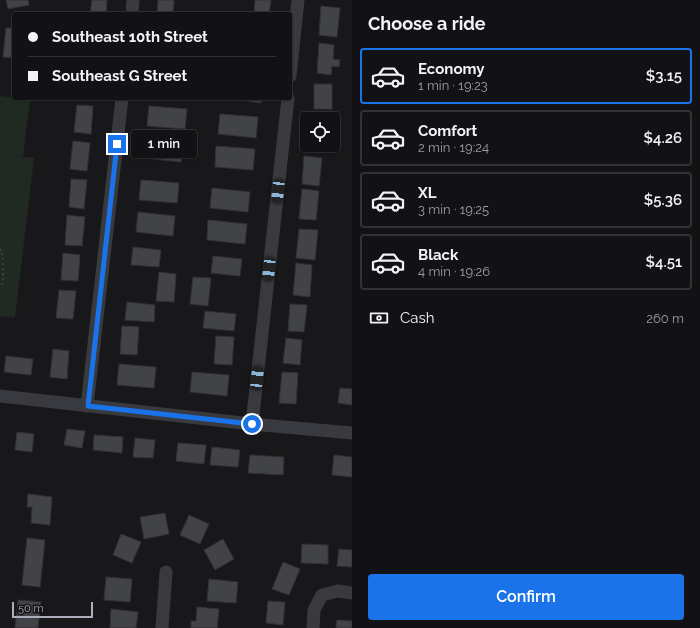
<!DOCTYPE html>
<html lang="en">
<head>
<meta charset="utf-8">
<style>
	body { margin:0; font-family:Raleway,sans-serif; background:#1f2022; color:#f1f3f6; height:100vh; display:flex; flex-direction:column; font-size:15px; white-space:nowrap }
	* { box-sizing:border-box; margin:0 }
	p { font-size:13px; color:#9c9ea0 }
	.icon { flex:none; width:22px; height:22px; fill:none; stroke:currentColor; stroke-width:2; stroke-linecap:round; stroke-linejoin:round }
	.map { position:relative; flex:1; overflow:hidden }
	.sheet { display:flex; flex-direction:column; background:#121214; width:348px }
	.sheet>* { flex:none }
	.hud { position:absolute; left:12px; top:12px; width:280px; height:88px; border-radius:4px; box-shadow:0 1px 3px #0004,0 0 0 1px #313234; display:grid; align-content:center; height:88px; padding:0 16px; background:#121214 }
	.buttons { position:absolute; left:300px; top:112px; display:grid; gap:8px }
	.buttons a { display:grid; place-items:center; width:40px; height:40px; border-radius:4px; background:#121214; box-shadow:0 1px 3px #0004,0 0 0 1px #313234; font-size:20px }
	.scale { position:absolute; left:12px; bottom:10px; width:81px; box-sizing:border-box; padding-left:4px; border:2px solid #aaaeba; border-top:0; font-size:11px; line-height:14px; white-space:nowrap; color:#aaaeba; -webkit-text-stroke:3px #131315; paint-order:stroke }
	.end { position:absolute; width:18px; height:18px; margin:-9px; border:5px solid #1a73e8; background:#fff; box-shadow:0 0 0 2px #fff }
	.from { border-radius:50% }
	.bubble { position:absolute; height:28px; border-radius:4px; background:#121214; box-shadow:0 1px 3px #0004,0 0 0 1px #313234; font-size:13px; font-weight:600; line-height:28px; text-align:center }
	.car { position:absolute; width:12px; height:24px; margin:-12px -6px; border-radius:5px; box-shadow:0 0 3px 1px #0007; background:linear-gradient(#222 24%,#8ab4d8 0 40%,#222 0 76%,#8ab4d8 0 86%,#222 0) }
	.hud b { display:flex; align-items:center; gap:14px; height:38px; font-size:15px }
	.hud b+b { border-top:1px solid #313234 }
	.hud i { width:10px; height:10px; background:#f1f3f6 }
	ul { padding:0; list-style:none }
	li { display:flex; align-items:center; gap:12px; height:56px; margin:0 8px 6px; padding:0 8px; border:2px solid #313234; border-radius:4px }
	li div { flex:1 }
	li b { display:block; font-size:15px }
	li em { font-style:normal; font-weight:600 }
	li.selected { border-color:#1a73e8 }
	li>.icon { width:36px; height:36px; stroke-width:1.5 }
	h2 { padding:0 16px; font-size:18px; line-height:48px }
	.pay { display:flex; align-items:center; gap:10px; height:44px; padding:0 16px; font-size:15px }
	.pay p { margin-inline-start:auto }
	.primary-button { display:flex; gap:8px; margin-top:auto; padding:8px 16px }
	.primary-button a { flex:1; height:46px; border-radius:4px; background:#1a73e8; color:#fff; font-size:16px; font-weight:600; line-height:46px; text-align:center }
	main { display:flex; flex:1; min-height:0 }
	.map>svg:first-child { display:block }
</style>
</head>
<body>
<main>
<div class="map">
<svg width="352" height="628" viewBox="0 0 352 628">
	<rect width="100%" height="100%" fill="#18181a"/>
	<polygon fill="#202922" points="0,96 30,100 23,156 12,155 34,158 15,318 0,316"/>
	<g fill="#424347" stroke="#323236">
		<polygon points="6,0 28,0 29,5 8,9"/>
		<polygon points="92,0 107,0 106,14 90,14"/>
		<polygon points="158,0 174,0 173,14 157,14"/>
		<polygon points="255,0 271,0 269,14 254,14"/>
		<polygon points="321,6 340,8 337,37 319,35"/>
		<polygon points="6,28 14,28 14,58 3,57"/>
		<polygon points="319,43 334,45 333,59 340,60 339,67 332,66 331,75 317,73"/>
		<rect x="314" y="84" width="18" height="25"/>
		<polygon points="246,98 261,98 261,103 246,101"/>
		<polygon points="77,105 93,106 91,134 74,132"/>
		<polygon points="149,106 187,109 185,129 147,126"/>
		<polygon points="220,114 258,117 256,138 218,134"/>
		<polygon points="146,138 183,142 181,162 144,158"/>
		<polygon points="73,141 90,143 87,171 70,169"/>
		<polygon points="307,142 307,145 323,145 323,149 307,147"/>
		<polygon points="216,146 255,149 253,170 215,167"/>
		<polygon points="304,156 322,158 319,186 302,184"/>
		<polygon points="71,179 87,180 84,209 69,207"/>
		<polygon points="141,180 179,183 177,203 139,200"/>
		<polygon points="212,188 250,192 248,212 210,208"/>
		<polygon points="302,189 319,191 316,220 299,219"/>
		<polygon points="138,212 175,216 173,236 136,232"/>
		<polygon points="67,215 85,217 82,246 65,245"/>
		<polygon points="208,220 247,224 245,244 207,240"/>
		<polygon points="299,229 318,230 315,260 296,258"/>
		<polygon points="133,247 161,250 159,267 131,265"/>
		<polygon points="63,253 80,255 78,281 61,280"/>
		<polygon points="213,256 242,259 240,276 211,273"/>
		<polygon points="296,263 312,265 310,297 293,295"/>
		<polygon points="159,272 176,274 174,302 156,301"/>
		<polygon points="193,277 211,278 208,306 190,304"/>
		<polygon points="59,290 76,291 73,319 56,318"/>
		<polygon points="127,302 155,305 154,322 125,320"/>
		<polygon points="290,304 307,305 304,332 288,331"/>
		<polygon points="205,311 236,314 234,331 203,328"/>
		<polygon points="122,326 139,327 137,355 120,354"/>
		<polygon points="216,336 234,337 232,365 214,364"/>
		<polygon points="286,338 302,340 300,365 283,363"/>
		<polygon points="53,349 69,351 67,379 50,377"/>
		<polygon points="6,356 33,359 31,375 4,372"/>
		<polygon points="119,364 156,367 154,388 117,385"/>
		<polygon points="192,372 229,375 227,396 190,392"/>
		<polygon points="282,372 298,373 296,404 279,403"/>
		<polygon points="340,388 352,389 352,405 338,403"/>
		<polygon points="67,429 85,431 82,448 64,445"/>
		<polygon points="17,432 34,434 32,452 15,450"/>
		<polygon points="94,435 123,437 122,453 93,450"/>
		<polygon points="135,438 155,440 153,458 133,457"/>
		<polygon points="178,443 206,445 204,464 176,461"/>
		<polygon points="212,447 240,450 238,467 210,465"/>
		<polygon points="250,455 284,457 283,475 248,473"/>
		<polygon points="334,455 352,457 352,477 332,475"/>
		<polygon points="28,494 52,497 50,525 31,523 32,507 27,507"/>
		<polygon points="165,513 169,534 144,539 140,517"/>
		<polygon points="189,515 209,524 200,544 180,535"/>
		<polygon points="121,534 141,542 132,563 113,555"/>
		<polygon points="27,538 45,540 40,587 22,585"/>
		<polygon points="223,539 234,559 215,570 204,550"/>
		<polygon points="302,544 328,545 328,564 301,563"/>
		<polygon points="339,549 352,550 352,567 337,566"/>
		<polygon points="283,562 300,569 289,595 272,589"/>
		<polygon points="106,577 132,579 130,602 104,600"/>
		<polygon points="209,579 238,582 236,603 207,601"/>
		<polygon points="18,600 41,602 38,628 15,628"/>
		<polygon points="268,601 285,602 283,625 266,623"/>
		<polygon points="197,607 219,609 217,628 191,628 191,621 196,621"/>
		<polygon points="111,609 138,612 136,628 110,628"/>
		<polygon points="337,620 352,621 352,628 336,628"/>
	</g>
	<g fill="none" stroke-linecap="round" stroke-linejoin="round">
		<path stroke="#3f4146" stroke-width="2" stroke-dasharray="2 3" stroke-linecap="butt" d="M0 249 2 251C2 262 6 278 0 288"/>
		<g stroke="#393a3f" stroke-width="13">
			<polyline points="132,14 133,0"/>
			<polyline points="290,76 298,0"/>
			<polyline points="0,396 252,424 352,433"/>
			<polyline points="87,406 122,98"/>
			<polyline points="252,424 288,98"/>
			<polyline points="162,628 166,572"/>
			<polyline points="313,628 314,610 322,595 338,591 352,593"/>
		</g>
	</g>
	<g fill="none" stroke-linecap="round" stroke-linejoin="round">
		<polyline stroke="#1a73e8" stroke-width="5" points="117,144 88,406 252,424"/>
	</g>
</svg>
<div class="buttons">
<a><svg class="icon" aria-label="locate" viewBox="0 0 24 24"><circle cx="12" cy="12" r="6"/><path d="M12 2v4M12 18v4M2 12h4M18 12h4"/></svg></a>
</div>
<div class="scale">50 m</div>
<i class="end from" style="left:252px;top:424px"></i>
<i class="end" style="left:117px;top:144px"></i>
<div class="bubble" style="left:131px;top:130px;width:66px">1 min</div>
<i class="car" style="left:278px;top:191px;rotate:186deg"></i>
<i class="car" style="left:269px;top:269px;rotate:186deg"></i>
<i class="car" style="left:257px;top:378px;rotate:6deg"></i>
<div class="hud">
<b><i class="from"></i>Southeast 10th Street</b>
<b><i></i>Southeast G Street</b>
</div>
</div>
<section class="sheet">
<h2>Choose a ride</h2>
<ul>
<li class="selected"><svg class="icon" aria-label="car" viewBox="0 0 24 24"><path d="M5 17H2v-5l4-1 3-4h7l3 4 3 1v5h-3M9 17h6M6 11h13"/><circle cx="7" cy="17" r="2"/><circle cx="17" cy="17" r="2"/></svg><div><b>Economy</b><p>1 min · 19:23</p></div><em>$3.15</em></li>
<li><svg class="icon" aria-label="car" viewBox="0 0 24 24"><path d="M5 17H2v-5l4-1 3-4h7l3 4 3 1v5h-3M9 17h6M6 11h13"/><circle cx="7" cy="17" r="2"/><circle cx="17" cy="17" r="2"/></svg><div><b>Comfort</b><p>2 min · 19:24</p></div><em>$4.26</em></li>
<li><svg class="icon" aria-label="car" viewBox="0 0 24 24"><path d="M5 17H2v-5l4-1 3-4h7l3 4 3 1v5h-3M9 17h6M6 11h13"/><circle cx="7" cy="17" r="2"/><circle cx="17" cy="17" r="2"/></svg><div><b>XL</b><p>3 min · 19:25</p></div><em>$5.36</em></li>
<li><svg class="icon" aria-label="car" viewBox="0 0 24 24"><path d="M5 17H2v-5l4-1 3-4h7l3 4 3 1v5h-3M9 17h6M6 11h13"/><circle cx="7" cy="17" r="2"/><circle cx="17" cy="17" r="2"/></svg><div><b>Black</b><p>4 min · 19:26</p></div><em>$4.51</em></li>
</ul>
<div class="pay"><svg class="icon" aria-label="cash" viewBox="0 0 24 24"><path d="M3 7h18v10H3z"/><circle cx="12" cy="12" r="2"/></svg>Cash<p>260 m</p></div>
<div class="primary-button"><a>Confirm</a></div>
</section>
</main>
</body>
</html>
